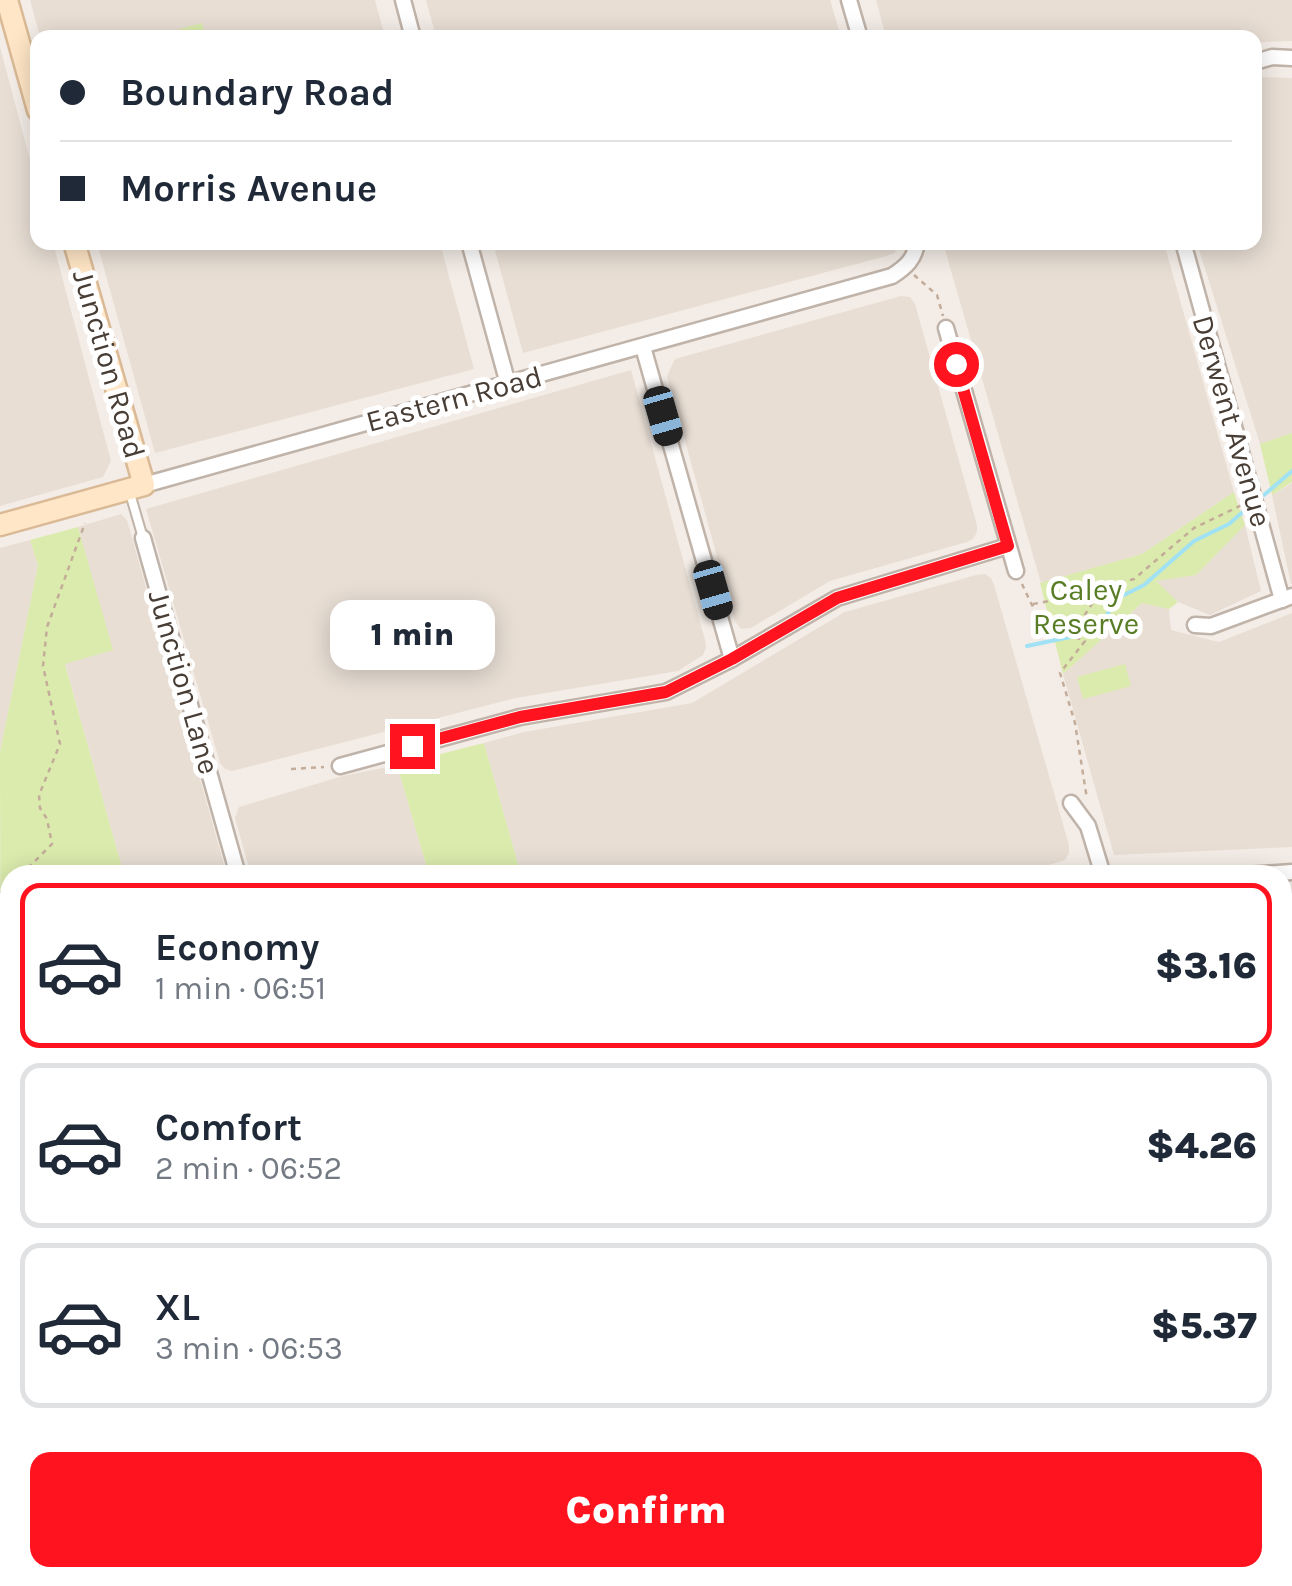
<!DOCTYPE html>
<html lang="en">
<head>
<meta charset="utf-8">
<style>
	body { margin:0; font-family:Karla,sans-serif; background:#f2f2f3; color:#1f2937; height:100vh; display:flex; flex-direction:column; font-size:38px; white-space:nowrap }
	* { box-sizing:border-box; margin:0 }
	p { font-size:32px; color:#747a83 }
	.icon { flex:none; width:55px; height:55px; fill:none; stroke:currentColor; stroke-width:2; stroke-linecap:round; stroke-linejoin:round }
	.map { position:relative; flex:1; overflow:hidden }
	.side { position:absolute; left:0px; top:865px; width:1292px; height:722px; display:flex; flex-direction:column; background:#fff; border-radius:30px 30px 0 0; box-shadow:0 5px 25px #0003 }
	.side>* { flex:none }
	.banner { position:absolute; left:30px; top:30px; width:1232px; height:220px; border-radius:20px; box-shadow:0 5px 25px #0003; display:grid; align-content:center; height:220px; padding:0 30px; background:#fff }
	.end { position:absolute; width:45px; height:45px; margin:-22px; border:12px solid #ff131e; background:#fff; box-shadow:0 0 0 5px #fff }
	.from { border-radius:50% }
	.bubble { position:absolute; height:70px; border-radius:20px; background:#fff; box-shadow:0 5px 25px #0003; font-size:32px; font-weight:800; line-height:70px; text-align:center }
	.car { position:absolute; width:30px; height:60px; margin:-30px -15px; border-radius:12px; box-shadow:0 0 8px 2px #0007; background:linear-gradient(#222 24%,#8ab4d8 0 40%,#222 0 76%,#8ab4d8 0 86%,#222 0) }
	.banner b { display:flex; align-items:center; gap:35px; height:95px; font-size:38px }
	.banner b+b { border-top:2px solid #e0e1e3 }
	.banner i { width:25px; height:25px; background:#1f2937 }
	ul { padding:18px 0 0; list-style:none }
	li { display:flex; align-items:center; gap:30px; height:165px; margin:0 20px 15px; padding:0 10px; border:5px solid #e0e1e3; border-radius:20px }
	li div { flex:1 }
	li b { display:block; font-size:38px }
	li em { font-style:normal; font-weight:800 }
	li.on { border-color:#ff131e }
	li>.icon { width:90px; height:90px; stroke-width:1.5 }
	.button { display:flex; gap:20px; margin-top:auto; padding:20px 30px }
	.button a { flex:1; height:115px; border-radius:20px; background:#ff131e; color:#fff; font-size:40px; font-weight:800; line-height:115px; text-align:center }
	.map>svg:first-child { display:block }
</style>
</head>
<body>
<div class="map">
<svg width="1292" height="1586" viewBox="0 0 1292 1586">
	<rect width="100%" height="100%" fill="#f4ede7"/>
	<g fill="#e8ded4">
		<polygon points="30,0 375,0 385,37 40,37"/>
		<polygon points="426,0 830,0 841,37 436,37"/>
		<polygon points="876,0 1292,0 1292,41 1264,42 1255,44 1255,38 886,37"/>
		<polygon points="0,47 37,186 38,242 53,243 111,461 103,477 0,506"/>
		<polygon points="1260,77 1292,78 1292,433 1260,444 1197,243 1255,242 1255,79"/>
		<polygon points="97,243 440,243 474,369 155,453"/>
		<polygon points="493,243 493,242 898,243 895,253 886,256 523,353"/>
		<polygon points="943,243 1164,243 1234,492 1142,554 1041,583"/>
		<polygon points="901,296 910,297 915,304 977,525 977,532 973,539 967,542 830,581 751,628 741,629 735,621 667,376 675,359"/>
		<polygon points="631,370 705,640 706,648 703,655 678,671 516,698 232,771 225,769 220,763 146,509"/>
		<polygon points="1292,483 1292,584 1291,584 1272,495"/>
		<polygon points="121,514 127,520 227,875 124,875 65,663 112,649 78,527"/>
		<polygon points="1245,525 1261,591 1210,615 1178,602 1155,580 1196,575"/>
		<polygon points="30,540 38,565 0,752 0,548"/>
		<polygon points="985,574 991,578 994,585 1069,845 1069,853 1065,860 1016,875 521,875 484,743 524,732 692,703 845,612 976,575"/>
		<polygon points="1142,603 1169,609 1171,630 1219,642 1292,613 1292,847 1114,855 1063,674"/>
		<polygon points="397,765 429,875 251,875 235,818 239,807 343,776"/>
		<polygon points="1292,888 1292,1217 1283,1219 1282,889"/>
		<polygon points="10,1201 10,1347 0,1311 0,1204"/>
		<polygon points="1292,1227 1292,1488 1282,1455 1282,1230"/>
		<polygon points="49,1578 221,1578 221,1586 48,1586"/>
		<polygon points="261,1578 461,1578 464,1586 262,1586"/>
		<polygon points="496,1578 1272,1578 1266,1586 498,1586"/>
	</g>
	<g fill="#dbebad">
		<polygon points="202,23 206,37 154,37 154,36"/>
		<polygon points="1292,433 1292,482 1272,495 1260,444"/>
		<polygon points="1234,492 1245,525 1196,575 1156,581 1178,602 1169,609 1142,603 1063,674 1040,583 1142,554"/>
		<polygon points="78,527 113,650 65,664 124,875 10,875 10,1158 1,1161 0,752 38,565 30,540"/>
		<polygon points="1125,664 1131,686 1083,699 1077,677"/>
		<polygon points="484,743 521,875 429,875 397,765"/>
	</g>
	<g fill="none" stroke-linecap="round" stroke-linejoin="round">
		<g stroke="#a0e2f4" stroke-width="4">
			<polyline points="1264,495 1292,471"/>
			<polyline points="1027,646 1075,636 1101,626 1116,599 1144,585 1194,541 1229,524 1245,510"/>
		</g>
		<defs>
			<polyline id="service" points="129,490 143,538"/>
			<g id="minor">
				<polyline points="403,0 413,38"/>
				<polyline points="849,0 860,38"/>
				<polyline points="1255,62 1272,57 1292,58"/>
				<polyline points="469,242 508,384"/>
				<polyline points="1183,242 1282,600"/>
				<polyline points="946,328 1016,571"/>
				<polyline points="643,347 732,659"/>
				<path d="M144 485 892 276C906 267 915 259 917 242"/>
				<polyline points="143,538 238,875"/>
				<polyline points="1195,625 1211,626 1292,596"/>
				<polyline points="340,766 520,717 666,692 732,659 837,598 1008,546"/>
				<polyline points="1071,803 1088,826 1103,875"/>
				<polyline points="1246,875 1292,872"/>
				<polyline points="0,1183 10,1181"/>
				<polyline points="0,1515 10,1512"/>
				<polyline points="1282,1525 1292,1559"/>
				<polyline points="238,1578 240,1586"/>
				<polyline points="477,1578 480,1586"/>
				<polyline points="12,1586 13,1578"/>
				<polyline points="540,1586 570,1578"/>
				<polyline points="1283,1586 1292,1572"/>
			</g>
			<g id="secondary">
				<polyline points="7,0 38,110"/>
				<polyline points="0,525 144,485 74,242"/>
			</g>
		</defs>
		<use href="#service" stroke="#c0b3a9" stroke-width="12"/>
		<use href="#minor" stroke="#c0b3a9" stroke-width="19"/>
		<use href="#secondary" stroke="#daba96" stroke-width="25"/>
		<g stroke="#c3ac99" stroke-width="2.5" stroke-dasharray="5 5" stroke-linecap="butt">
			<polyline points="914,275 937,295 943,316"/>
			<path d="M1022 584C1031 603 1040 627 1062 634 1071 637 1077 637 1085 641L1060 673 1075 723 1087 799"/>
			<polyline points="1033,604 1066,598 1134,579 1194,528 1242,505"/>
			<polyline points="1061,633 1080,622 1102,589"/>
			<polyline points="291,769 324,767"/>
			<polyline points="21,875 52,844 47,819 40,808 39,795 60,744 43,666 47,627 85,523"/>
			<polyline points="0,893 10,885"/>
			<polyline points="0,1133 10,1137"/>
			<polyline points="1282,1227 1292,1224"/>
			<polyline points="0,1443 10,1477"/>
		</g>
		<use href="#service" stroke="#fff" stroke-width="8"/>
		<use href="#minor" stroke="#fff" stroke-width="14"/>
		<use href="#secondary" stroke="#ffe6c6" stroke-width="20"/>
	</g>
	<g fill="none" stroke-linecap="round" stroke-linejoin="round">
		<polyline stroke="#ff131e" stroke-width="12" points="412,746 520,717 666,692 732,659 837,598 1008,546 956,364"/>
	</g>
	<g text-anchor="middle" stroke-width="10" stroke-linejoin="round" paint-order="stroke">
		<g font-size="30" fill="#483d35" stroke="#fff">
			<text transform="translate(109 364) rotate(74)" y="10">Junction Road</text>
			<text transform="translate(454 399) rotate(-15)" y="10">Eastern Road</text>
			<text transform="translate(1232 421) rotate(74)" y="10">Derwent Avenue</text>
			<text transform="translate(184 682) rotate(74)" y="10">Junction Lane</text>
		</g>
		<g font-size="30" fill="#587d25" stroke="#fff">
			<text x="1086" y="600">Caley<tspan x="1086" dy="34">Reserve</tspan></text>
		</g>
	</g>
</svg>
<i class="end from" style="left:956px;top:364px"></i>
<i class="end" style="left:412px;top:746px"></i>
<div class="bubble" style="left:330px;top:600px;width:165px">1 min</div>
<i class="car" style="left:663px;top:416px;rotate:164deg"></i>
<i class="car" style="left:713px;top:590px;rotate:164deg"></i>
<div class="banner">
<b><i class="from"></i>Boundary Road</b>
<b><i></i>Morris Avenue</b>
</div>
<section class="side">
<ul>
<li class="on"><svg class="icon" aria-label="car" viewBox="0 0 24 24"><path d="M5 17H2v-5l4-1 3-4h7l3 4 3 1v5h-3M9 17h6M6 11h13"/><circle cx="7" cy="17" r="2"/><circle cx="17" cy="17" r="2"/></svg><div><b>Economy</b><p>1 min · 06:51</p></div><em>$3.16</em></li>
<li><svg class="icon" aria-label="car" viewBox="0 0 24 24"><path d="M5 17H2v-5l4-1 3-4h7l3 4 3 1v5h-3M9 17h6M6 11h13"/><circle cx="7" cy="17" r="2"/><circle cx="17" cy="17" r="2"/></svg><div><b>Comfort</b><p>2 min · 06:52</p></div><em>$4.26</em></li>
<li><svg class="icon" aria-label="car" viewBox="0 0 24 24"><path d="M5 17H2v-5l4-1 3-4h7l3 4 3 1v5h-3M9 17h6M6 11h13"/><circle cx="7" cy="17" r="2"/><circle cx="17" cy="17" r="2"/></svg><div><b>XL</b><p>3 min · 06:53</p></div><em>$5.37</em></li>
</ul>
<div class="button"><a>Confirm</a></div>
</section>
</div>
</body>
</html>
